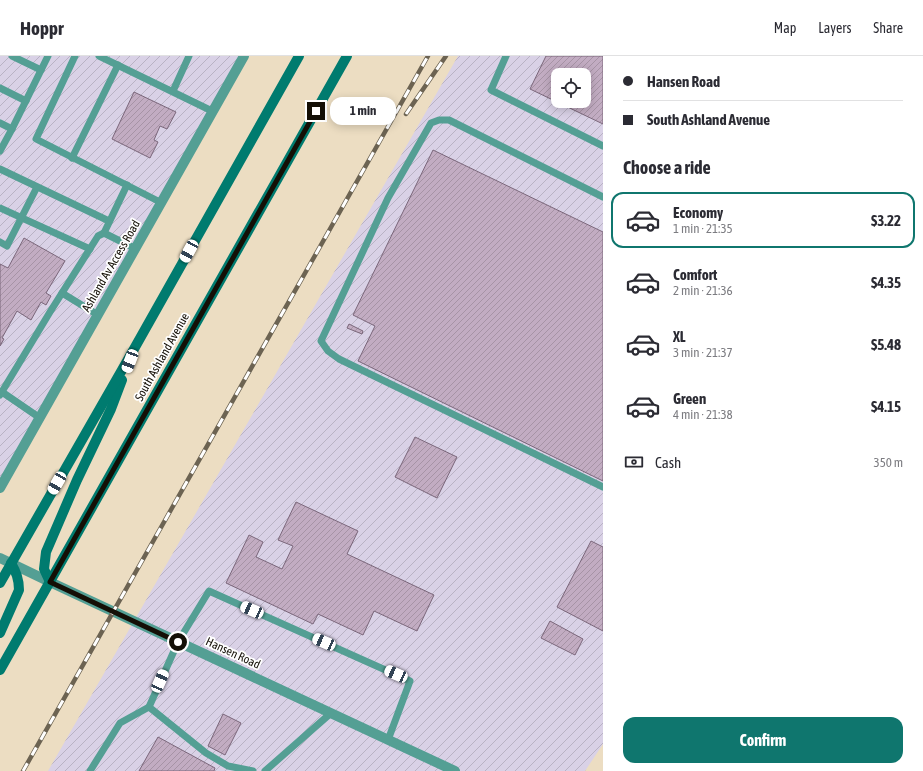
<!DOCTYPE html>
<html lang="en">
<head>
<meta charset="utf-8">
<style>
	body { margin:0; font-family:"Asap Condensed",sans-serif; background:#f2f2f3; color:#2b2b33; height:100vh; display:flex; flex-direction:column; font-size:15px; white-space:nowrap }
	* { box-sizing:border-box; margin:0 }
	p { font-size:13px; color:#7c7c81 }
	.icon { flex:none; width:22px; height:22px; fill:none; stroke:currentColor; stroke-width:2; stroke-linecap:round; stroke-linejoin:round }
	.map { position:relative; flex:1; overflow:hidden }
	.details { display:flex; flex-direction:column; background:#fff; width:320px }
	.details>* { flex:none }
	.banner { display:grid; align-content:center; height:88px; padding:0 20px; background:#fff }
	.tools { position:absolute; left:551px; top:12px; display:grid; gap:8px }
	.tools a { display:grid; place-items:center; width:40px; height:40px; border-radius:8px; background:#fff; box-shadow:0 2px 10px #0003; font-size:20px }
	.end { position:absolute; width:18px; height:18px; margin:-9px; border:5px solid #140f06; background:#fff; box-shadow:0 0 0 2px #fff }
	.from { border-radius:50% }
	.bubble { position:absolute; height:28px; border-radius:12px; background:#fff; box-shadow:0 2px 10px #0003; font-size:13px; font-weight:700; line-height:28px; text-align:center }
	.car { position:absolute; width:12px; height:24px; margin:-12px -6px; border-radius:5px; box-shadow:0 0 3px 1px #0007; background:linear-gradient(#fff 24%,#345 0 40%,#fff 0 76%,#345 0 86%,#fff 0) }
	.banner b { display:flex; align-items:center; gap:14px; height:38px; font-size:15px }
	.banner b+b { border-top:1px solid #e1e1e2 }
	.banner i { width:10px; height:10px; background:#2b2b33 }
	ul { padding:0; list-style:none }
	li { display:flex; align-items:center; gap:12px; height:56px; margin:0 8px 6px; padding:0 12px; border:2px solid transparent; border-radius:12px }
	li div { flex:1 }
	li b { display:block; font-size:15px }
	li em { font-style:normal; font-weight:700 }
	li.current { border-color:#0f766e }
	li>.icon { width:36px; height:36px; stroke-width:1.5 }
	h2 { padding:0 20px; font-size:18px; line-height:48px }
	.pay { display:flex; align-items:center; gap:10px; height:44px; padding:0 20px; font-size:15px }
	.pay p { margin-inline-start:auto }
	.cta { display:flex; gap:8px; margin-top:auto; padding:8px 20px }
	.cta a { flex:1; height:46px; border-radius:12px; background:#0f766e; color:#fff; font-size:16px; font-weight:700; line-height:46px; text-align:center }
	header { display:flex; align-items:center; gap:24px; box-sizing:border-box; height:56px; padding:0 20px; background:#fff; border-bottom:1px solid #e1e1e2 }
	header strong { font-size:19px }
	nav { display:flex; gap:22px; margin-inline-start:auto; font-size:14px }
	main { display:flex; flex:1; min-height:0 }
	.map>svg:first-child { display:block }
</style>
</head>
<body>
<header>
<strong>Hoppr</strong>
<nav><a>Map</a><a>Layers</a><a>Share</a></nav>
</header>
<main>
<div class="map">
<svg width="603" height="715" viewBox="0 0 603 715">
	<defs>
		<pattern id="industrial-furrows" width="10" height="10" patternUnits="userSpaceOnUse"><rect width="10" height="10" fill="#d9d1e6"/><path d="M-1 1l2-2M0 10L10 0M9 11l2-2" fill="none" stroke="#b9b2c4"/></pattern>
		<pattern id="building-hatch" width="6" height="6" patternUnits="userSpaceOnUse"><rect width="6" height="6" fill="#c2acc2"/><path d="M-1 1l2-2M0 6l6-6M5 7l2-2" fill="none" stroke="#a693a5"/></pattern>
	</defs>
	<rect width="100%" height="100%" fill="#ecddc2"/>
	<g fill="url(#industrial-furrows)" fill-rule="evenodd">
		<polygon points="0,0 245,0 0,431"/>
		<path d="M458 0H603V688L585 715H48ZM558 19H584V45H558Z"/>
	</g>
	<g fill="url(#building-hatch)" stroke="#7b677b" fill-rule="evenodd">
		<path d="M546 0H603V68L530 33ZM558 19H584V45H558Z"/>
		<polygon points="134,36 176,56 167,73 160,70 154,84 158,86 150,102 112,83"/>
		<polygon points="433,94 603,176 603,425 358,305 375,270 353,259"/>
		<polygon points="24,182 65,205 46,237 51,240 46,249 41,246 31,264 17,255 2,282 4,283 0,290 0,208 8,212"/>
		<polygon points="349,268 363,275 362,278 347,272"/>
		<polygon points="415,381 457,401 437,442 395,421"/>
		<polygon points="296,446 358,475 347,498 434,539 417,575 374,555 363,579 318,558 313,568 226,527 249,479 263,486 256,501 282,513 293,490 278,484"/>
		<polygon points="591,485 603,491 603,575 557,551"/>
		<polygon points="550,565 583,583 575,599 541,582"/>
		<polygon points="223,658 241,667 225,699 208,690"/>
		<polygon points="158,681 215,712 214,715 139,715"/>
	</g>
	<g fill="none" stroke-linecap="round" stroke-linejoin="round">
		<g stroke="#549f94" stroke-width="7">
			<polyline points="12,0 41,14"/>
			<polyline points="75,0 36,83 162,147"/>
			<polyline points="99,0 212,55"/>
			<polyline points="506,0 491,34 603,90"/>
			<polyline points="0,32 26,45"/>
			<polyline points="173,35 189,0"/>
			<polyline points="0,67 12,73"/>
			<polyline points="0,95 12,73 48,0"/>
			<polyline points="72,102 118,9"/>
			<polyline points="0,113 109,165"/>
			<polyline points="603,141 449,64 439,64 431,67 388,142 321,285 328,295 339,303 603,431"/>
			<polyline points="0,152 90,193"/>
			<polyline points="104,177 127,129"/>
			<polyline points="0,186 7,190 37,131"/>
			<polyline points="62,237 98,259"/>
			<polyline points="2,336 40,362"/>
			<polyline points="0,339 50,256 98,180 104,177 136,193"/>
			<polyline points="90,715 120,667 149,651"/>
			<polyline points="253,715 228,710 206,697 149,651 178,586 209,535 410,625 388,684"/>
			<polyline points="265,715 331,657"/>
		</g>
		<g stroke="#549f94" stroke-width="10">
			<polyline points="0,432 244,0"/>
			<polyline points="0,502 50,526 455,715"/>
		</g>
		<g stroke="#007b6f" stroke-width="10">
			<polyline points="50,526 44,513 46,496 77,424 111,353 122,324"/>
			<polyline points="0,527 134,293 299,0"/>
			<path d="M0 577 19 534C19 523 16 516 11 507"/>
			<polyline points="0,614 347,0"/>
		</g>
		<defs>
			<g id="rail">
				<polyline points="406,58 446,0"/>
				<polyline points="23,715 428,0"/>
			</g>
		</defs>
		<use href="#rail" stroke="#6c6352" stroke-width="4.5"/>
		<use href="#rail" stroke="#fff" stroke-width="3" stroke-dasharray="9" stroke-linecap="butt"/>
	</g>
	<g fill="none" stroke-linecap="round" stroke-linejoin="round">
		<polyline stroke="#140f06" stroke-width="5" points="178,586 50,526 316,55"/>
	</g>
	<g text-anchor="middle" stroke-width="3.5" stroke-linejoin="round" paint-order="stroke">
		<g font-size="12" fill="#140f06" stroke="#fff">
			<text transform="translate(111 210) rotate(-60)" y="4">Ashland Av Access Road</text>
			<text transform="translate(162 301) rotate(-61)" y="4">South Ashland Avenue</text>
			<text transform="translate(233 597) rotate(25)" y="4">Hansen Road</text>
		</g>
	</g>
</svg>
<div class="tools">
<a><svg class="icon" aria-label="locate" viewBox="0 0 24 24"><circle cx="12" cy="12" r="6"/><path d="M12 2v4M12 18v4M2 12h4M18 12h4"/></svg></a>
</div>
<i class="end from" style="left:178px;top:586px"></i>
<i class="end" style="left:316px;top:55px"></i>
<div class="bubble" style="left:330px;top:41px;width:66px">1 min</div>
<i class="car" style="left:189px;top:195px;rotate:209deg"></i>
<i class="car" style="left:130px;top:305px;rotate:201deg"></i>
<i class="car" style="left:57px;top:427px;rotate:210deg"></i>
<i class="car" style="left:252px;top:554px;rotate:294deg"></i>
<i class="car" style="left:324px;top:586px;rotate:294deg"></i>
<i class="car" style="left:396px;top:618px;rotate:294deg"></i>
<i class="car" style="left:160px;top:625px;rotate:24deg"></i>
</div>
<section class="details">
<div class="banner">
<b><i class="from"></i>Hansen Road</b>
<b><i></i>South Ashland Avenue</b>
</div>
<h2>Choose a ride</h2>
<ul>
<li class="current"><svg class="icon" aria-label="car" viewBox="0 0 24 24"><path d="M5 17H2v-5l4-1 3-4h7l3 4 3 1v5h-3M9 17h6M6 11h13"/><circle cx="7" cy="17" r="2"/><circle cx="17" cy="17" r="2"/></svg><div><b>Economy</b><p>1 min · 21:35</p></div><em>$3.22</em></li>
<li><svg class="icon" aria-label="car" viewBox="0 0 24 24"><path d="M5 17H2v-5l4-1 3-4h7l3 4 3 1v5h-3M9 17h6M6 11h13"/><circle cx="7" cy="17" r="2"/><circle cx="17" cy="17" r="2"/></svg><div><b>Comfort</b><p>2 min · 21:36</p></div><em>$4.35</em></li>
<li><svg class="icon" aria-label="car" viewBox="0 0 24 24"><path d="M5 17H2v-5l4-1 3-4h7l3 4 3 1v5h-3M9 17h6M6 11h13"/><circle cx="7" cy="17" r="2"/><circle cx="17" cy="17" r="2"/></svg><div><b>XL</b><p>3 min · 21:37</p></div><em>$5.48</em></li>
<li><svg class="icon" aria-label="car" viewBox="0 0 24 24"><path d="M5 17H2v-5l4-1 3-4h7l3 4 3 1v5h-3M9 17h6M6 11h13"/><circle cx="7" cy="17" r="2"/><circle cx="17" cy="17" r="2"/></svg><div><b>Green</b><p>4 min · 21:38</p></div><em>$4.15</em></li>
</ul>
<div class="pay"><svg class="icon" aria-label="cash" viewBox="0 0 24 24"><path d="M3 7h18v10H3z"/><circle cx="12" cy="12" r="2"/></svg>Cash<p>350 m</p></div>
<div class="cta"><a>Confirm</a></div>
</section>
</main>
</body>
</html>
